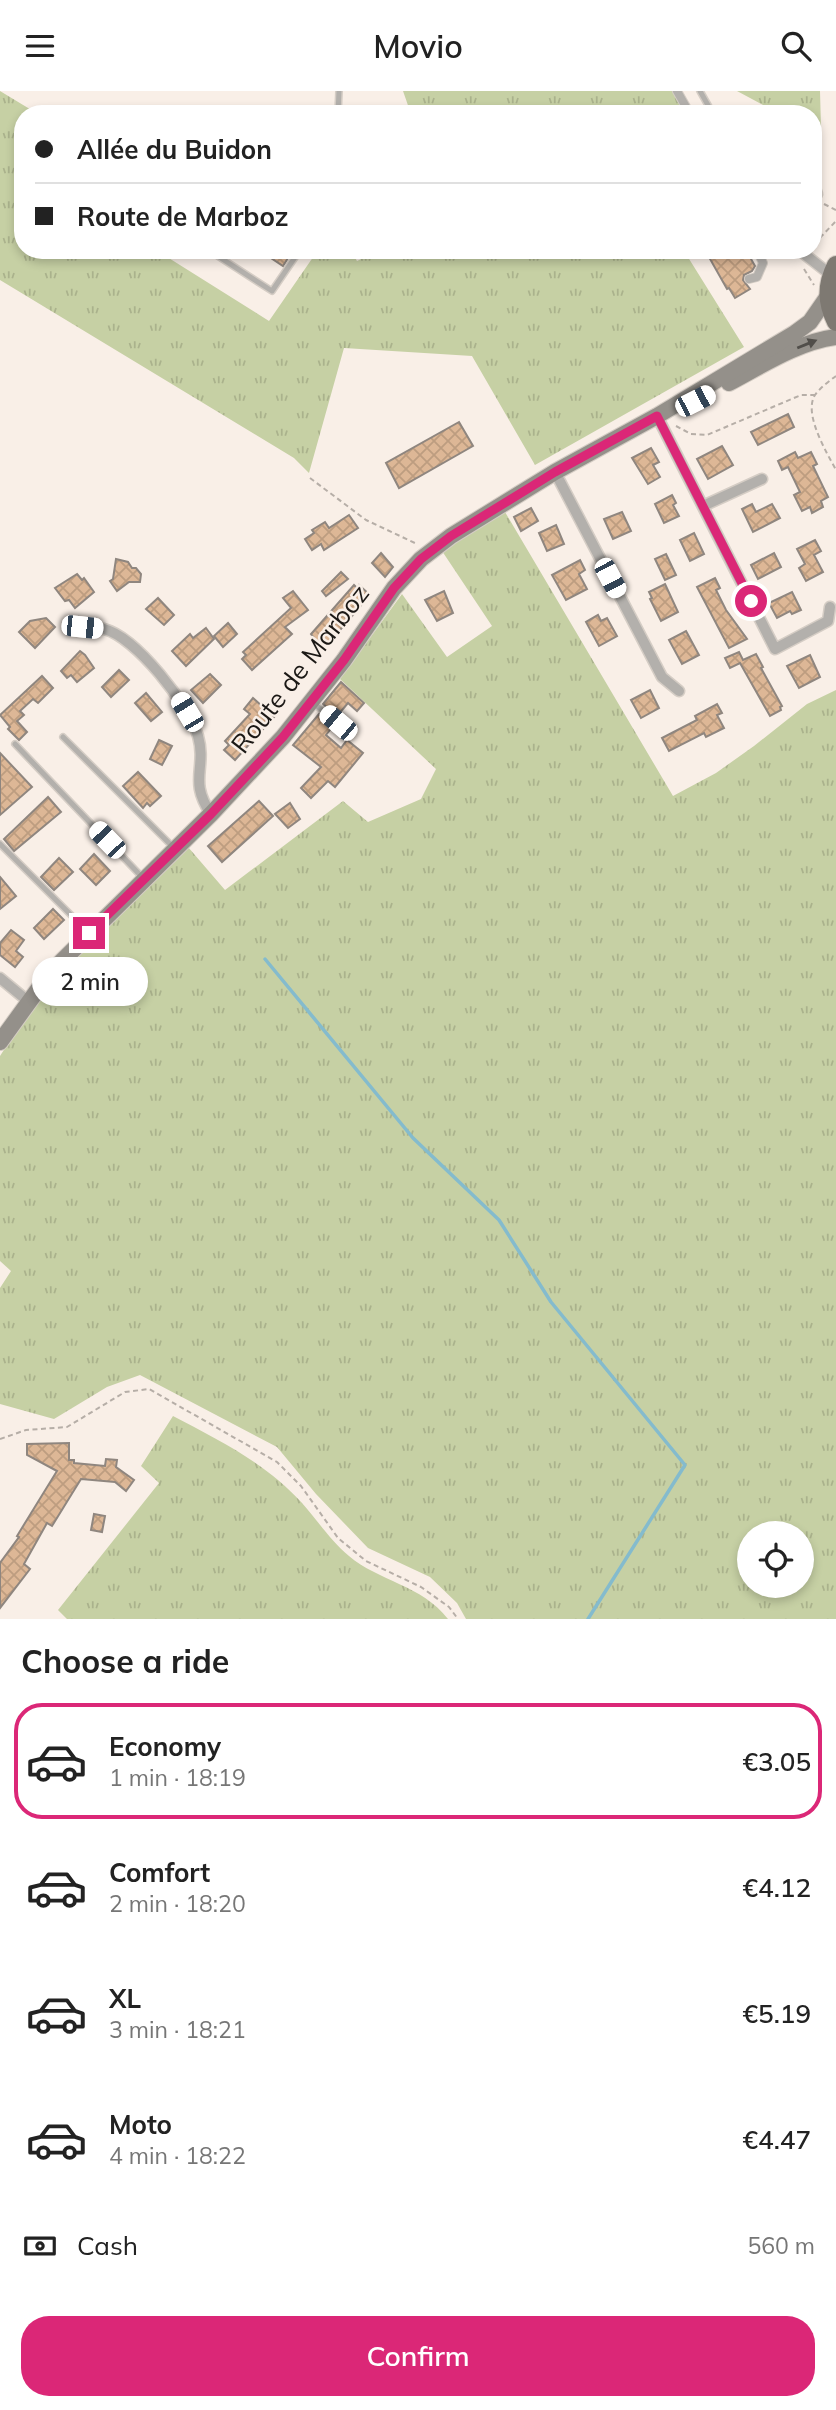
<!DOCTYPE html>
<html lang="en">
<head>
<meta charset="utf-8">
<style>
	body { margin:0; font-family:Mulish,sans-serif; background:#f6f6f6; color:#222; height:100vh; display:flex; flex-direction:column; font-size:26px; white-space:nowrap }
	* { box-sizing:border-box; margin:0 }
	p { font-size:23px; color:#767676 }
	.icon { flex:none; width:38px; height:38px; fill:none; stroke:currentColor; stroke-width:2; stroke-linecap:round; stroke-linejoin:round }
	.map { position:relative; height:1528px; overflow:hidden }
	.drawer { display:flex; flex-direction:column; background:#fff; flex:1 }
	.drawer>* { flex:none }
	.guide { position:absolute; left:14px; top:14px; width:808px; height:154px; border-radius:28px; box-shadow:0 4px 10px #0003; display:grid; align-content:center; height:154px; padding:0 21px; background:#fff }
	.controls { position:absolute; left:737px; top:1430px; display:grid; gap:14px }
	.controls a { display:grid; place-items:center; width:77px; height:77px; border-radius:50%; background:#fff; box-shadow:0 4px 10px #0003; font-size:35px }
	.end { position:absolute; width:32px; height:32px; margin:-16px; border:9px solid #db2777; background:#fff; box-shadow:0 0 0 4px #fff }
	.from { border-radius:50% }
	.bubble { position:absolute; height:49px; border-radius:24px; background:#fff; box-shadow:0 4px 10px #0003; font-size:23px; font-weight:600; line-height:49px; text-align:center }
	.car { position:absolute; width:21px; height:42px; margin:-21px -10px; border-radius:9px; box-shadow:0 0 5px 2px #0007; background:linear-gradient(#fff 24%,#345 0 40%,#fff 0 76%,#345 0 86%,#fff 0) }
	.guide b { display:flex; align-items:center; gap:24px; height:66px; font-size:26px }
	.guide b+b { border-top:2px solid #e0e0e0 }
	.guide i { width:18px; height:18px; background:#222 }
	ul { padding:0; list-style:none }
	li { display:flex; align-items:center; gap:21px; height:116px; margin:0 14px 10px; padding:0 7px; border:4px solid transparent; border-radius:28px }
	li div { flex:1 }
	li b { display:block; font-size:26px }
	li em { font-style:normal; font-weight:600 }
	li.current { border-color:#db2777 }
	li>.icon { width:63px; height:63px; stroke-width:1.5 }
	h2 { padding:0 21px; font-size:32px; line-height:84px }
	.pay { display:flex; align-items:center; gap:18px; height:77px; padding:0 21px; font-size:26px }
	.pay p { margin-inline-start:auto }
	.primary-button { display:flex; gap:14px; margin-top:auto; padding:14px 21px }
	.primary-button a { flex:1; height:80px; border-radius:28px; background:#db2777; color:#fff; font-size:28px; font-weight:600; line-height:80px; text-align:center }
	header { display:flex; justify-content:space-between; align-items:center; height:91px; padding:0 21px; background:#fff; font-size:32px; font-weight:600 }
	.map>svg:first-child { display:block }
</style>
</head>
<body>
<header><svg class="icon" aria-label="menu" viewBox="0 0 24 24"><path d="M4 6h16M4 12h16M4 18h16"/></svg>Movio<svg class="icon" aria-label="search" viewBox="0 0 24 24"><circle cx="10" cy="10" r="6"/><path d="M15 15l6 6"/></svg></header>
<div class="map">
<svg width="836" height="1528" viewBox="0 0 836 1528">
	<defs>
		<pattern id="grass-tufts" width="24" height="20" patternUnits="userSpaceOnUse" patternTransform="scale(1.75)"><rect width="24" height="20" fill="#c6d0a4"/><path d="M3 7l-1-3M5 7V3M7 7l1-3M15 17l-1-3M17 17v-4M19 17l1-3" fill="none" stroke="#aab28c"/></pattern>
		<pattern id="building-cross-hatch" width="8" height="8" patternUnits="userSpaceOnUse" patternTransform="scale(1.75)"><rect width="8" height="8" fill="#ddb796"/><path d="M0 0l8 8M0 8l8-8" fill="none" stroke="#bd9d80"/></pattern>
	</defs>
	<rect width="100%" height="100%" fill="#f9efe7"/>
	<g fill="url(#grass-tufts)" fill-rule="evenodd">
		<polygon points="0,0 38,23 23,23 23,84 14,99 23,104 23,159 156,159 269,230 318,159 351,159 357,170 380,159 693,159 686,163 744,256 535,374 472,265 344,257 309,382 294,367 0,189"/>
		<polygon points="403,0 672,0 687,23 411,23"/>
		<polygon points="737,0 820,0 821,36 814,41 814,23 767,23 767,16"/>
		<path d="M505 421 673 705 716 682 754 655 807 613 836 599V1528H466L457 1512 430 1486 368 1457 316 1403 277 1356 140 1284 107 1296 54 1328 0 1313V1197L11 1180 0 1170V965L20 934 55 891 98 844 188 756 225 799 343 710 368 731 421 708 436 678 340 588 402 503 447 566 492 535 442 460ZM749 1442H802V1494H749Z"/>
		<path d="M173 1325C219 1349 267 1373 302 1412 318 1430 330 1449 349 1465 378 1490 422 1494 448 1528H67L58 1519 159 1392 141 1375Z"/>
	</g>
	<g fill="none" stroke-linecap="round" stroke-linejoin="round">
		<polyline stroke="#84bbcd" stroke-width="3.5" points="265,868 413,1047 499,1129 551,1211 685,1374 588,1528"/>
	</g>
	<g fill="url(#building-cross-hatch)" stroke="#8f867f" stroke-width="2">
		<polygon points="259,159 293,159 283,175"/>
		<polygon points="705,159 750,159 753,166 751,168 755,175 752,180 744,184 743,189 750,198 735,207 729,197 727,198"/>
		<polygon points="788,323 794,336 758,354 751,341"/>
		<polygon points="459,331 473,355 399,397 386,372"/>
		<polygon points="722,355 733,374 708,388 697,368"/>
		<polygon points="651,357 659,371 653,374 660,386 648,393 632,367"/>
		<polygon points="795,361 798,367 811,361 817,373 813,375 828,406 821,410 823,416 812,422 810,416 802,420 794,404 800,401 788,376 782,379 778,370"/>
		<polygon points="672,404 676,412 673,414 679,425 664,432 655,413"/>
		<polygon points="752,413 756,421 772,413 780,427 753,441 742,418"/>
		<polygon points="531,417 538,430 521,440 514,426"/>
		<polygon points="622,421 631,440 613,448 604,428"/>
		<polygon points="349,424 358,437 324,459 321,453 312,459 305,448 314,442 312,439 325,431 329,437"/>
		<polygon points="556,434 564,453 547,460 539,442"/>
		<polygon points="694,442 704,463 690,470 680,449"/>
		<polygon points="815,449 821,460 814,464 823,481 806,490 799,477 805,473 797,458"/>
		<polygon points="381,462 393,476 385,486 372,472"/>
		<polygon points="774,462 781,476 758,488 751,474"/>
		<polygon points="666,463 676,484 665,489 655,468"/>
		<polygon points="116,468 128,471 132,477 136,477 141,483 140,491 129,491 117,500 110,490 113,488"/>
		<polygon points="580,469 585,479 579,483 587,498 566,509 552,484"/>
		<polygon points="341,481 348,488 326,505 322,500"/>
		<polygon points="77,483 82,489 84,487 94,501 75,517 69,509 65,510 55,497"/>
		<polygon points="715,487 720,497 716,499 726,519 747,548 729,557 697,496"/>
		<polygon points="665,493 678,521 661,530 650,508 652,507 649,501"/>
		<polygon points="354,494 357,497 359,494 370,504 323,559 311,543"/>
		<polygon points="293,500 308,519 285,536 292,543 252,579 242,568 246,564 243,561 291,517 283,507"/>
		<polygon points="444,500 453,522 437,530 425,509"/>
		<polygon points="792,501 801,519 792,523 790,520 777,527 769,512"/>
		<polygon points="158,507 174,524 164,534 146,518"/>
		<polygon points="598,524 601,530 607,527 617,545 599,555 586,531"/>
		<polygon points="46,527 55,536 35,557 19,541 30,530"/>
		<polygon points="228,532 237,543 223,556 214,545"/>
		<polygon points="206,537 214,548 186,575 172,560 190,543 193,547"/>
		<polygon points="686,540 699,564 682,573 669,549"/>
		<polygon points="80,560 85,564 94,577 77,591 71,584 67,587 61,580"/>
		<polygon points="739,561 743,569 756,563 763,576 761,577 782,615 780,616 781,619 770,625 740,572 730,577 725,567"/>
		<polygon points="810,564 820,586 799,597 787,575"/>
		<polygon points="119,579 129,589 111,606 102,596"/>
		<polygon points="210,583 221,594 203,612 191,599"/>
		<polygon points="42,585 53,597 38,612 33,608 20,620 24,624 17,630 27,641 19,649 8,638 10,636 0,624"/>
		<polygon points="341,591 364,612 357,620 348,612 337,625 323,613"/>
		<polygon points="650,599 659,617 641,627 631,609"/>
		<polygon points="146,602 162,621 151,630 135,612"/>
		<polygon points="253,607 274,626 235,669 224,659 229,654 225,650 250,623 244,618"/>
		<polygon points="717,613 722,622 717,624 724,637 706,646 704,642 669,660 662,647 697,629 695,625"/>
		<polygon points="319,623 333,635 326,644 341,657 347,649 363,662 335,696 328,690 311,707 301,697 321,676 293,654"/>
		<polygon points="159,649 172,655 162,674 150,668"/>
		<polygon points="0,662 32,696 0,724"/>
		<polygon points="138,681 161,705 150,715 147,712 143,717 123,695"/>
		<polygon points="48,706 61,721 14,760 4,748"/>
		<polygon points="259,710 273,725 222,771 208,755"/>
		<polygon points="290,712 300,728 288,737 275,723"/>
		<polygon points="94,763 110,780 96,794 80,778"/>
		<polygon points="59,767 73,781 54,799 41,786"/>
		<polygon points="0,786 16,805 0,818"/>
		<polygon points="53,818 64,829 44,848 34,837"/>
		<polygon points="11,839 24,849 16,860 23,866 15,876 0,864 0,852"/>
		<polygon points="69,1352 69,1369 74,1369 74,1372 105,1375 106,1368 117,1369 116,1376 134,1389 126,1400 115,1391 81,1388 52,1435 47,1432 24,1473 30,1478 0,1517 0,1472 19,1446 17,1445 57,1380 27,1364 27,1353"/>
		<polygon points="94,1423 105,1425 102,1441 91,1439"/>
	</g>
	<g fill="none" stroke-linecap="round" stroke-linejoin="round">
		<defs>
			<g id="service">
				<polyline points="700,0 713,23"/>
				<polyline points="338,23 339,0"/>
				<polyline points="213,162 272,200 300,159"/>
				<polyline points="312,611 338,632"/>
				<polyline points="63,646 173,756"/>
				<polyline points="15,653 142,786"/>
				<polyline points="0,753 89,842"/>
			</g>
			<g id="pedestrian">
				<polyline points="677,0 690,23"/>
				<polyline points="749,188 757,186 763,172 757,159"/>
			</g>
			<g id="minor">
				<polyline points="814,94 817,103 814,108"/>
				<polyline points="799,159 831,184"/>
				<polyline points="657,325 775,558 828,530 830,516"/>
				<polyline points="555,381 662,586 679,600"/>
				<polyline points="703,415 762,388"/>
				<path d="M82 536C89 537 97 537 104 538 136 546 189 614 198 645 207 678 188 689 211 723"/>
				<polyline points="0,887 29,911"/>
			</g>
			<g id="secondary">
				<path d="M729 292C763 274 798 251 836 246"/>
				<polyline points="0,951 42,893 62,870 211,723 283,646 344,569 394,497 421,468 451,445 555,381 657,325 795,242 810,231 828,205"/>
			</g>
			<path id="primary" d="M836 174C826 194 826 211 836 231"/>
		</defs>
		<use href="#service" stroke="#d5cdc5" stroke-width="8"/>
		<use href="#pedestrian" stroke="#d5cdc5" stroke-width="10"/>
		<use href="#minor" stroke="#d5cdc5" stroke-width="13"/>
		<use href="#secondary" stroke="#d5cdc5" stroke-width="18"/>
		<use href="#primary" stroke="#d5cdc5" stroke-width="20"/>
		<g stroke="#b6aea7" stroke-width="2" stroke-dasharray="5 3.5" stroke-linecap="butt">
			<polyline points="824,113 836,119"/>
			<polyline points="814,153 836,130"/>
			<polyline points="804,178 814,194"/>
			<path d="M836 285C829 290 820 297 815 304 803 323 827 362 836 379"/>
			<polyline points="676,335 691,343 707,344 801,304 815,304"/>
			<polyline points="310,387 366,429 417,453"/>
			<polyline points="0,1348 26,1339 67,1336 125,1301 149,1298 277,1371 301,1395 338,1447 366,1470 421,1496 449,1516 458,1528"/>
		</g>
		<use href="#service" stroke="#b3b0ac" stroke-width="5"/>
		<use href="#pedestrian" stroke="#b3b0ac" stroke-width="8"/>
		<use href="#minor" stroke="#b3b0ac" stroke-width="10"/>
		<use href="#secondary" stroke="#94908a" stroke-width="16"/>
		<use href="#primary" stroke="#7e7972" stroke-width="18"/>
	</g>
	<defs><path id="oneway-solid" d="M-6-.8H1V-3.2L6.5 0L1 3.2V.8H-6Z" transform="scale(1.75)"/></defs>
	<use fill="#514e4a" href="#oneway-solid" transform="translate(807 253) rotate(-22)"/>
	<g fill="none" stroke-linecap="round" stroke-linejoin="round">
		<polyline stroke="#db2777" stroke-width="9" points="89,842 211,723 283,646 344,569 394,497 421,468 451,445 555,381 657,325 751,510"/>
	</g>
	<g text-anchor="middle" stroke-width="5" stroke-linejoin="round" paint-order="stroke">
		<g font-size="26" fill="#1b1815" stroke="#f9efe7">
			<text transform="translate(300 578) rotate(-52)" y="9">Route de Marboz</text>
		</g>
	</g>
</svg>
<div class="controls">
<a><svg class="icon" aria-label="locate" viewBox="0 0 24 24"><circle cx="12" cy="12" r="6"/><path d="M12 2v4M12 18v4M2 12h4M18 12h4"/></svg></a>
</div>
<i class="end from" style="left:751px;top:510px"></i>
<i class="end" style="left:89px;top:842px"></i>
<div class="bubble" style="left:32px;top:866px;width:116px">2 min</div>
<i class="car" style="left:695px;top:310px;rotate:63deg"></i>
<i class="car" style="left:610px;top:487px;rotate:152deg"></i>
<i class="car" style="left:82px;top:536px;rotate:96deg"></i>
<i class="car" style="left:187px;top:621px;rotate:329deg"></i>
<i class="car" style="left:338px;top:632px;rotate:310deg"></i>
<i class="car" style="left:107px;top:749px;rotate:316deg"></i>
<div class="guide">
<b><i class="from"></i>Allée du Buidon</b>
<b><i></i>Route de Marboz</b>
</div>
</div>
<section class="drawer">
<h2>Choose a ride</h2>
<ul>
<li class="current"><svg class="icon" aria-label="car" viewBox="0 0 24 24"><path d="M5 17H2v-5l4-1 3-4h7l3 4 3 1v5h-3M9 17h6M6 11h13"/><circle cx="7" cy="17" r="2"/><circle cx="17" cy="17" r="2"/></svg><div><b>Economy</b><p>1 min · 18:19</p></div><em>€3.05</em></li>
<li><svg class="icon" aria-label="car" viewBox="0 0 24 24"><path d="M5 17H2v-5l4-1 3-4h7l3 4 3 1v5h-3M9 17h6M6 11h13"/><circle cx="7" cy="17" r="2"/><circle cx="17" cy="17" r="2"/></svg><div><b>Comfort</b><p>2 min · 18:20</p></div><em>€4.12</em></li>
<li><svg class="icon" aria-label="car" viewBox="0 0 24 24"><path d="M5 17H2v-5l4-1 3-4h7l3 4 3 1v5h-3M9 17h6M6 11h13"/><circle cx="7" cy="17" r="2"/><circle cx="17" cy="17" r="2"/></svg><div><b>XL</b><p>3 min · 18:21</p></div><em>€5.19</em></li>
<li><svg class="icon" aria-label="car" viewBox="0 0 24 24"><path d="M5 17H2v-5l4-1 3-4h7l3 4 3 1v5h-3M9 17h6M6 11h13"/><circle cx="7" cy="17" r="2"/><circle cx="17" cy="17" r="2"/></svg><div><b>Moto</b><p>4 min · 18:22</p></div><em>€4.47</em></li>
</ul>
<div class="pay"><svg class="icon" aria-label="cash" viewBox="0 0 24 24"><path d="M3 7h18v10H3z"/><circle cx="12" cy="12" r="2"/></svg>Cash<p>560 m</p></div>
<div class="primary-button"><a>Confirm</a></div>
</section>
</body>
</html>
